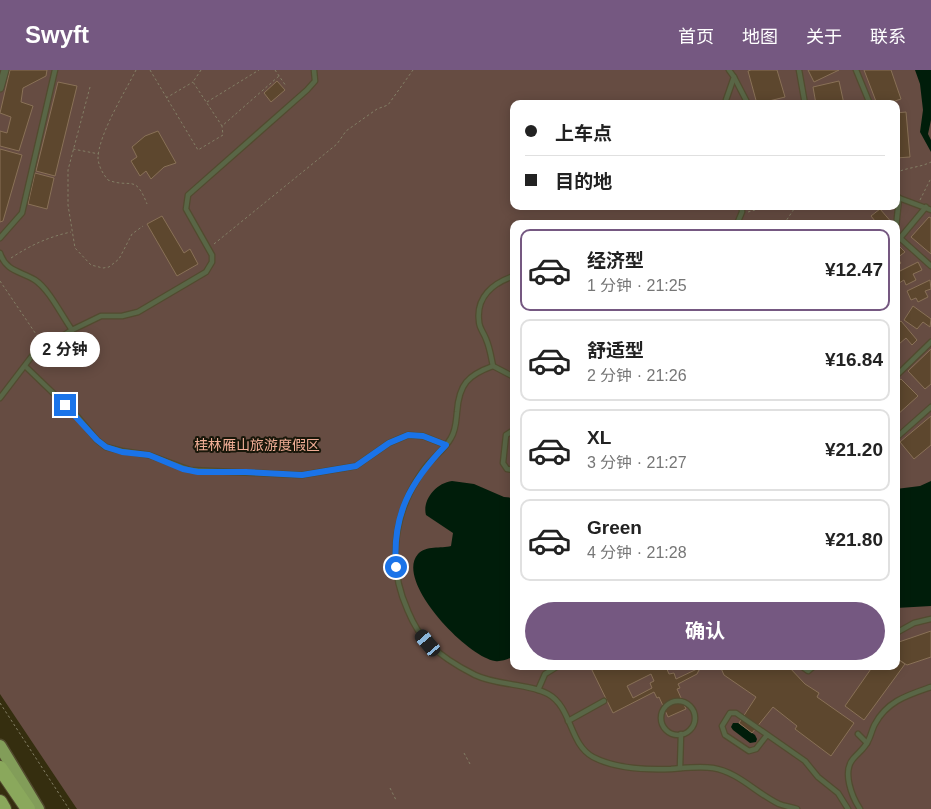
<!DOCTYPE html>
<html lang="zh">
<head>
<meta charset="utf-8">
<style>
	body { margin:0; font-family:Arial,"Noto Sans SC",sans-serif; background:#f2f2f2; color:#222; height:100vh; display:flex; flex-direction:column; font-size:19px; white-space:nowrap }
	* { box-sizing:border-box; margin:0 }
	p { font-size:16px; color:#767676 }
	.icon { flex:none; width:28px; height:28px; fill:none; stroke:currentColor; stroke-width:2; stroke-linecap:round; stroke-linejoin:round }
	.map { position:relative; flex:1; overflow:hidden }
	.side { position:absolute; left:510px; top:150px; width:390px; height:450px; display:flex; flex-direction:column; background:#fff; border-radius:10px; box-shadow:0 2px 12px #0003 }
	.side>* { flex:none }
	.banner { position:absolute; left:510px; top:30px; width:390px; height:110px; border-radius:10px; box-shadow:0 2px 12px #0003; display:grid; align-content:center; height:110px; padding:0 15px; background:#fff }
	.end { position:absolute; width:22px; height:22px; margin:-11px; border:6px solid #1a73e8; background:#fff; box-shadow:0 0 0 2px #fff }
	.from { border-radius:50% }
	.bubble { position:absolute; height:35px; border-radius:18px; background:#fff; box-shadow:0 2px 12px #0003; font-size:16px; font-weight:700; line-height:35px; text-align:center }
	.car { position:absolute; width:15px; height:30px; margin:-15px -8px; border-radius:6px; box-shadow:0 0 4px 1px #0007; background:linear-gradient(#222 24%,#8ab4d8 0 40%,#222 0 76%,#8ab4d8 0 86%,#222 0) }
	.banner b { display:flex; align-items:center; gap:18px; height:48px; font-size:19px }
	.banner b+b { border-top:1px solid #e0e0e0 }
	.banner i { width:12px; height:12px; background:#222 }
	ul { padding:9px 0 0; list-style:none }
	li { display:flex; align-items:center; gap:15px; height:82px; margin:0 10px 8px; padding:0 5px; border:2px solid #e0e0e0; border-radius:10px }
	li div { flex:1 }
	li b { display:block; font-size:19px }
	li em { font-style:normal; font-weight:700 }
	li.on { border-color:#755881 }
	li>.icon { width:45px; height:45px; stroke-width:1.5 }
	.button { display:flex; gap:10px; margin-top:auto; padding:10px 15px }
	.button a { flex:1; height:58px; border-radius:30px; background:#755881; color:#fff; font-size:20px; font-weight:700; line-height:58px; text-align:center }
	header { display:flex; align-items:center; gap:30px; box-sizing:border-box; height:70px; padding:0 25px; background:#755881; color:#fff }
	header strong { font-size:24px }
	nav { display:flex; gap:28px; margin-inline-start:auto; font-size:18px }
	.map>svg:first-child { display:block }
</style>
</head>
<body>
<header>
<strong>Swyft</strong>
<nav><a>首页</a><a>地图</a><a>关于</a><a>联系</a></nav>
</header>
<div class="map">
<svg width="931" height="739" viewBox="0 0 931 739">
	<rect width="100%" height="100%" fill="#352e0f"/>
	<path fill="#664c42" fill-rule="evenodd" d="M0 0H931V739H77L0 624ZM514 34H896V136H514ZM514 154H896V596H514Z"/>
	<g fill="#001d0a">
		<polygon points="915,0 931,0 931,50 928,64 931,70 931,82 920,62 923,40 920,14"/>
		<path d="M452 411 474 414 504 427 514 428V586C509 589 501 592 495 591 467 587 394 511 418 484 426 475 441 479 451 476L453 463 426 445C422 430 436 413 452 411Z"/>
		<polygon points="931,411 931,536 896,538 896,419 920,416"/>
		<polygon points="733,653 738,653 755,665 757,669 756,672 750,673 733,660 731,657"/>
	</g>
	<g fill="#5d472e" stroke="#897157" fill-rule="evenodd">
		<polygon points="10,0 47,0 46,6 23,18 21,32 33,36 19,81 0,76 0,61 7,63 11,47 0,43"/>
		<polygon points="751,0 777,0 785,27 757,34 748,1"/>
		<polygon points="808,0 839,0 814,12"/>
		<polygon points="864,0 891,0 901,29 886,34 877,34"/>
		<polygon points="277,11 285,20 271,32 264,23"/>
		<polygon points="839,11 844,34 816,34 813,17"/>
		<polygon points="58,12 77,16 55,106 36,101"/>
		<polygon points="906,42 910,87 896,88 896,43"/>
		<polygon points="158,61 176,93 164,97 151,109 146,101 140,106 131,91 137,87 132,77 145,66"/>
		<polygon points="0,79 22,85 3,151 0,152"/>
		<polygon points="35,103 54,108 47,139 28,134"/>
		<polygon points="880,139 893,154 872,154 875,151 871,146"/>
		<polygon points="162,146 184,183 190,179 198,194 177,206 147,154"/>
		<polygon points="929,147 931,148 931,184 911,167"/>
		<polygon points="899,176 905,182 897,188 901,193 896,197 896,178"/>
		<polygon points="918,192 922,200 913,204 916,210 906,215 904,210 899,213 896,203"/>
		<polygon points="930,210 931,219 925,221 928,227 918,232 916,228 911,230 907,221"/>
		<polygon points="913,236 931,249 930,257 923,252 917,259 904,250"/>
		<polygon points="901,251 917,270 912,275 906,268 899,274 896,271 896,255"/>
		<polygon points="931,279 931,314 925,319 908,301"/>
		<polygon points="901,309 918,326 896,346 896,313"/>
		<polygon points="931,346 931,375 914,389 900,372"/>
		<polygon points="931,561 931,587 907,595 896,588 896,573"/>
		<polygon points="896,588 905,594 864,650 845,636 873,596 896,596"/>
		<path d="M590 596H669L666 597 669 604 674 603 676 609 697 599 696 596H706L699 600 697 604 678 614 680 618 677 619 686 639 668 647 659 627 657 628 654 622 613 643ZM651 604 654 611 650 613 652 618 633 628 627 616Z"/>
		<polygon points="720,596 728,598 730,596 788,596 805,614 819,623 817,627 854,653 831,686 795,659 797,656 773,637 752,663 739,653 756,627 724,605"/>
	</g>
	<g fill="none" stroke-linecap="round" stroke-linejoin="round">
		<defs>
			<g id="service">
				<polyline points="799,0 805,34"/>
				<polyline points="856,0 870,34"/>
				<polyline points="734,7 748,34"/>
				<polyline points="726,34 726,30 734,7 729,0"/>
				<polyline points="896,125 899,128 896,158"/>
				<polyline points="899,128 931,140"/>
				<polyline points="737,154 742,142 742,136"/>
				<polyline points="0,168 22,143 55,0"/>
				<polyline points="901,169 931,196"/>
				<polyline points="896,173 926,137"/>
				<path d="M0 183C6 202 21 201 35 210 49 219 62 246 72 260"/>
				<polyline points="25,296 76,345 97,370 106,377 122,381 149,385 190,400 302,405 356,396 389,373 408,365 423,366 446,375"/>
				<path d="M493 296C491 287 490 278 486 269 484 263 479 258 479 251 476 227 493 213 514 206"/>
				<polyline points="896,306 931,272"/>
				<path d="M514 307 493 296C468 305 459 314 457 342 456 351 456 360 451 368 444 381 430 389 422 402 393 444 387 495 408 541 413 553 419 564 428 573 441 586 459 597 475 605 498 616 528 613 548 624 572 637 569 674 593 687 616 699 646 700 671 699 685 698 699 696 713 698 738 702 756 723 779 734 784 736 791 737 797 739"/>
				<polyline points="0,328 32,286 72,260 101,246 122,246 138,242 206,202 212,192 212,185 186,139 188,125 307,20 315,11 314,0"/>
				<polyline points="514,360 506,365 503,393 507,399 514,400"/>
				<polyline points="896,368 931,337"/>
				<polyline points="896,563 914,553 931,549"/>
				<polyline points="801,596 808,601 814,596"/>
				<polyline points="538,620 545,604 558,596"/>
				<circle cx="678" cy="648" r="17"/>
				<polyline points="568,651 604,631"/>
				<polyline points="858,664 867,673"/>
				<polyline points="767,665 756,679 749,681 725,665 722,656 730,643 736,643 805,691 818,707 838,723 848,739"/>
				<polyline points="680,698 681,664"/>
				<path d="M860 739C852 727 842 702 853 689 858 683 865 678 868 671 871 666 872 659 875 654 887 631 908 625 931 617"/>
			</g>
			<polyline id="pedestrian" points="0,18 5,0"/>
			<polyline id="primary" points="0,676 38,739"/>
			<g id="trunk">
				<polyline points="0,698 28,739"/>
				<polyline points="0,732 4,739"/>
			</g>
		</defs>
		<use href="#service" stroke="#524b2f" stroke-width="7"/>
		<use href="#pedestrian" stroke="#524b2f" stroke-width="9"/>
		<use href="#primary" stroke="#524b2f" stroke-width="15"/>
		<use href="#trunk" stroke="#524b2f" stroke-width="16"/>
		<g stroke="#837e65" stroke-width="1" stroke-dasharray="2.5 2.5" stroke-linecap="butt">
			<path d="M136 0C125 22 98 65 98 89 99 97 103 104 108 110 131 119 135 103 147 134"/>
			<polyline points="150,0 198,80 223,65 222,56"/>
			<polyline points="201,0 193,12 222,56 279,6"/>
			<polyline points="275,0 286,16"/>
			<polyline points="90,17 68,100 68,135 75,178 91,195 103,198 109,197 119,189 132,164 143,156"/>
			<polyline points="166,28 193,12"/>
			<polyline points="207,32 259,0"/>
			<polyline points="73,79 99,84"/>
			<path d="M896 103C907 97 919 98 931 92"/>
			<polyline points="920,130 931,108"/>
			<polyline points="748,142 769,136"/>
			<polyline points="784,154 796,136"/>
			<polyline points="214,174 337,74 346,61 377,39 388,35 413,0"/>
			<path d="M11 188C31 175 48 167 71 162"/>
			<polyline points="0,211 42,273"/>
			<polyline points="0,633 69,739"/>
			<polyline points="464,683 470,694"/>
			<polyline points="390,718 396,730"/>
		</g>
		<use href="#service" stroke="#596646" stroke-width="4.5"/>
		<use href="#pedestrian" stroke="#596646" stroke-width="7"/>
		<use href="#primary" stroke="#829d59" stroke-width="12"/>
		<use href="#trunk" stroke="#8aa85c" stroke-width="14"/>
	</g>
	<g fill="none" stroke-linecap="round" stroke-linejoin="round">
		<path stroke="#1a73e8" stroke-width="6" d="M65 335 97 370 106 377 122 382 149 385 183 399 198 402H246L302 405 356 396 389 373 408 365 423 366 446 375C410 412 392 445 396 497"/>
	</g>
	<g text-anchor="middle" stroke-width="4" stroke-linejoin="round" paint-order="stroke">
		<g font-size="14" fill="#f1ae96" stroke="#19170a">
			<text x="257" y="380">桂林雁山旅游度假区</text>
		</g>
	</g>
</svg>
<i class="end from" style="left:396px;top:497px"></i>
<i class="end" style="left:65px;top:335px"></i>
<div class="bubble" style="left:30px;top:262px;width:70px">2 分钟</div>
<i class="car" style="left:428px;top:573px;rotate:320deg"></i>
<div class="banner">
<b><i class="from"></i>上车点</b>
<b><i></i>目的地</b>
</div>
<section class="side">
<ul>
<li class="on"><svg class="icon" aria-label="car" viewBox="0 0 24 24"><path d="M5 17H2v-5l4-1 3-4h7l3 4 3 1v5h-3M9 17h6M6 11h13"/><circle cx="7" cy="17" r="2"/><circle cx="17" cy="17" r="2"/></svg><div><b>经济型</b><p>1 分钟 · 21:25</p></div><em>¥12.47</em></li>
<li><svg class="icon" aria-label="car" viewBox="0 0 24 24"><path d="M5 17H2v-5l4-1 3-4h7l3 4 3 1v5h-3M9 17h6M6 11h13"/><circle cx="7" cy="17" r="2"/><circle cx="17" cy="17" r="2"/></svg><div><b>舒适型</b><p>2 分钟 · 21:26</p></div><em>¥16.84</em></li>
<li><svg class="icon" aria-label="car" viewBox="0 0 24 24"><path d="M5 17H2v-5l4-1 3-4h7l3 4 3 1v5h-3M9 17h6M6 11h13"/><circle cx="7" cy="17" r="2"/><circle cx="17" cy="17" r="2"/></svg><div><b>XL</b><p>3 分钟 · 21:27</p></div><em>¥21.20</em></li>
<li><svg class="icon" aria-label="car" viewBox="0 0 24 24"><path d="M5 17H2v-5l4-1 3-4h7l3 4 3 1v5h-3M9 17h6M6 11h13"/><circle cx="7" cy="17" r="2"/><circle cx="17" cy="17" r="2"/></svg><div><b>Green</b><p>4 分钟 · 21:28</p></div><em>¥21.80</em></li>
</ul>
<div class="button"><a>确认</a></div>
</section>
</div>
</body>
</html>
